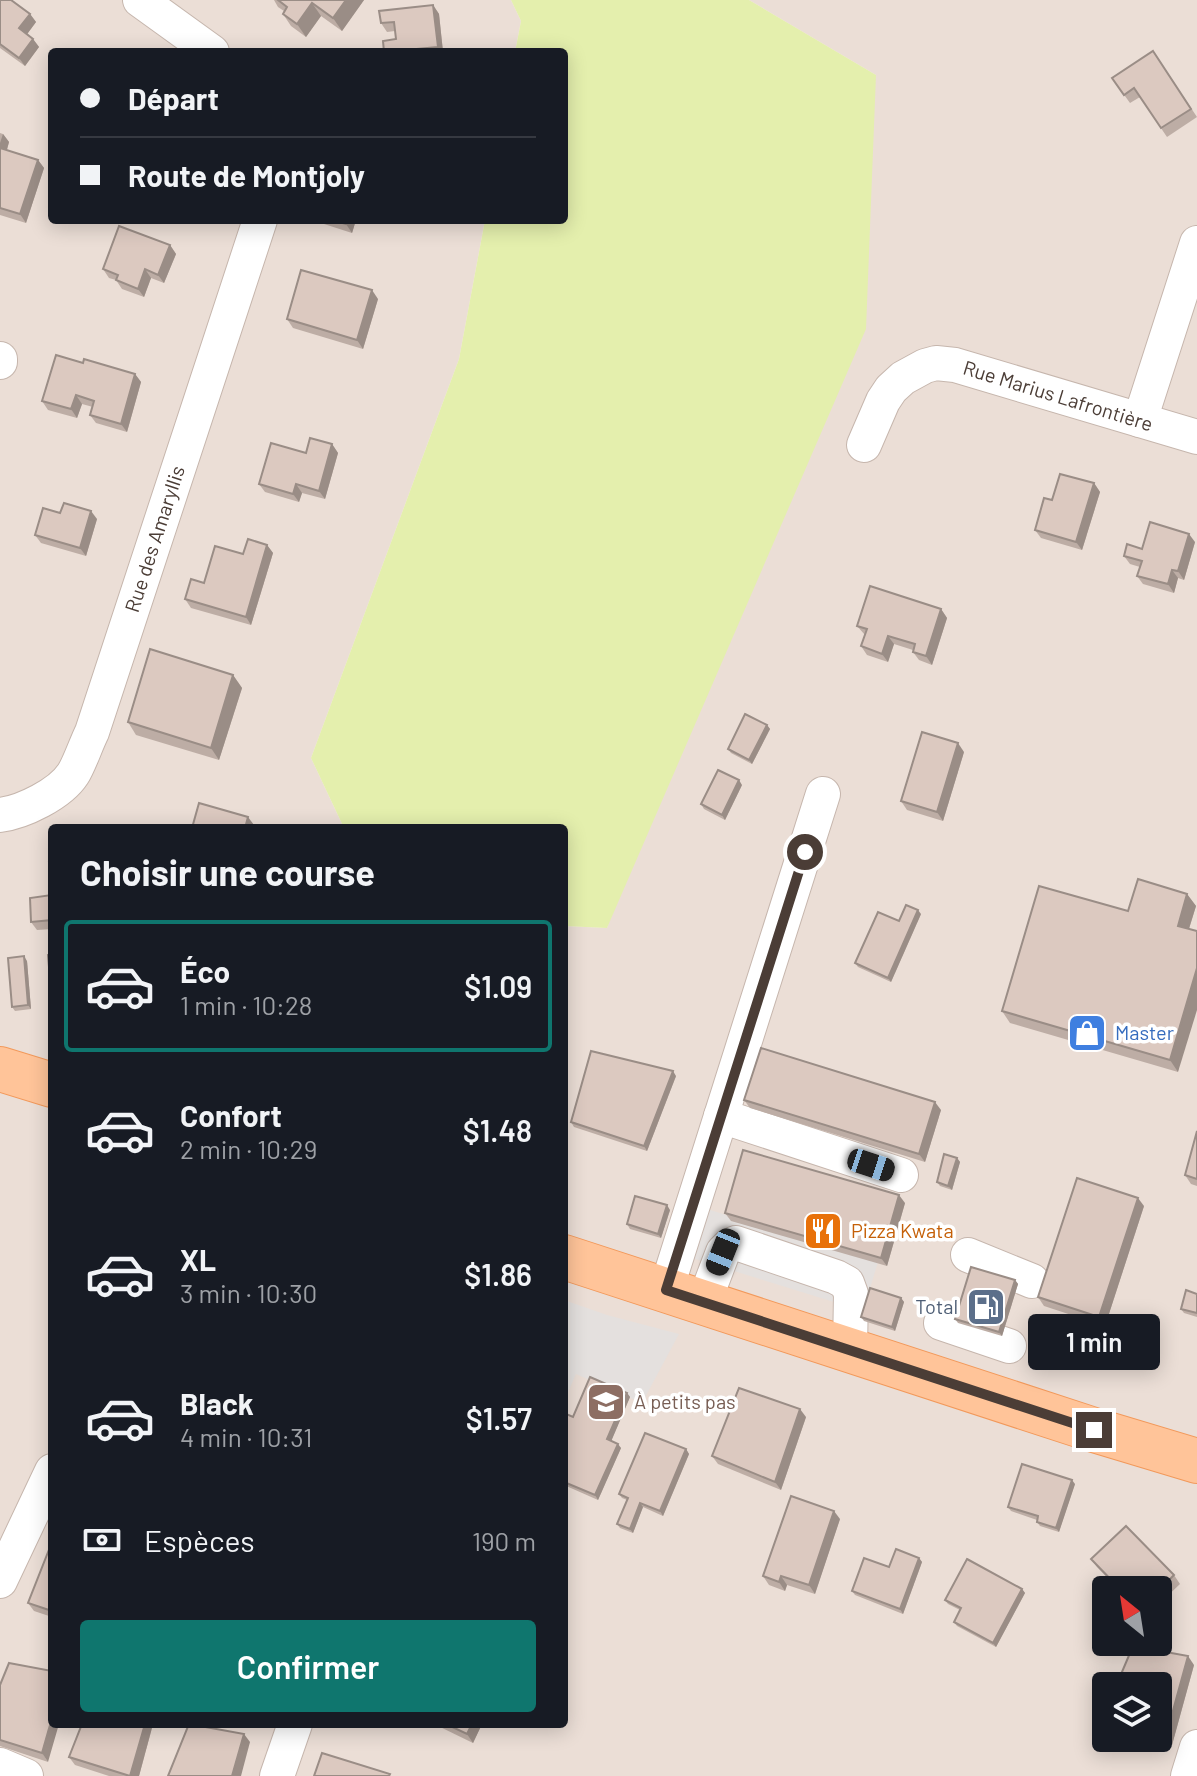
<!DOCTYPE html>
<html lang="fr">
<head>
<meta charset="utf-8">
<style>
	body { margin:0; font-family:Barlow,sans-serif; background:#242831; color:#f1f3f6; height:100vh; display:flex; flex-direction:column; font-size:30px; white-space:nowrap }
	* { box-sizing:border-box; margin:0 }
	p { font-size:26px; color:#9ea1a6 }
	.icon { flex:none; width:44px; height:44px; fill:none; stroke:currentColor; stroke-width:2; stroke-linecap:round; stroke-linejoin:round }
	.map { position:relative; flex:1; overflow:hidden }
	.drawer { position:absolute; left:48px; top:824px; width:520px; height:904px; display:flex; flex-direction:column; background:#171b24; border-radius:8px; box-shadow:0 4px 20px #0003 }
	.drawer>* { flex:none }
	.hud { position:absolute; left:48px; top:48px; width:520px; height:176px; border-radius:8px; box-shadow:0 4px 20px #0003; display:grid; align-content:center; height:176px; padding:0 32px; background:#171b24 }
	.needle { width:52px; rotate:330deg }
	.buttons { position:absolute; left:1092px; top:1576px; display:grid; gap:16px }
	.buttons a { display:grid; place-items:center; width:80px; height:80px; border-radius:8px; background:#171b24; box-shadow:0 4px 20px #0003; font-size:40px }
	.end { position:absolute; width:36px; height:36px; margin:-18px; border:10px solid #4b3d36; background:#fff; box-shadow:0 0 0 4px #fff }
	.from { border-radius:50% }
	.bubble { position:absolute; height:56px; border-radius:8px; background:#171b24; box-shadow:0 4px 20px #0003; font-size:26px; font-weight:600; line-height:56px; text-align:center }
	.car { position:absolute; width:24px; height:48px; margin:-24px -12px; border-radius:10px; box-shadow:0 0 6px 2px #0007; background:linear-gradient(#222 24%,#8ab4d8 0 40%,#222 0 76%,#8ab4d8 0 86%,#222 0) }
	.hud b { display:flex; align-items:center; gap:28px; height:76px; font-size:30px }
	.hud b+b { border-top:2px solid #363941 }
	.hud i { width:20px; height:20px; background:#f1f3f6 }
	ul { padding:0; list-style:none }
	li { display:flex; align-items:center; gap:24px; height:132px; margin:0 16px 12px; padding:0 16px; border:4px solid transparent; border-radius:8px }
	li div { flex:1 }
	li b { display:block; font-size:30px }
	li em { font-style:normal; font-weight:600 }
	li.active { border-color:#0f766e }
	li>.icon { width:72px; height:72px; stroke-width:1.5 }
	h2 { padding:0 32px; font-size:36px; line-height:96px }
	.pay { display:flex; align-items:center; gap:20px; height:88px; padding:0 32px; font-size:30px }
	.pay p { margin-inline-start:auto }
	.button { display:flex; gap:16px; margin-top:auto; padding:16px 32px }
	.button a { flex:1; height:92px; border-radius:8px; background:#0f766e; color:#fff; font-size:32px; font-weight:600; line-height:92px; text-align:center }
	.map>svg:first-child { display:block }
</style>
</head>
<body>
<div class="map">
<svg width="1197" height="1776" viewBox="0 0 1197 1776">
	<rect width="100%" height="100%" fill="#f6eee9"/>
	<path fill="#ebded6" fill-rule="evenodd" d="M0 0H511L521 21 515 52H52V220H485L459 359 311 758 344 828H52V1724H564V926L607 928 876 75 749 0H1197V1776H0ZM1106 1590H1158V1642H1106ZM1106 1686H1158V1738H1106Z"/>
	<polygon fill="#e4efad" points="511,0 749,0 876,75 866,329 607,928 564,926 564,828 344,828 311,758 459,359 485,220 564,220 564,52 515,52 521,21"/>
	<g fill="#e4e0de">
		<polygon points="707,1209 878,1262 863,1311 692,1258"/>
		<polygon points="564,1300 607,1315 679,1334 642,1403 576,1374 564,1401"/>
	</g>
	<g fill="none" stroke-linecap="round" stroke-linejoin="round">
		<defs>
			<g id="minor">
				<polyline points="140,0 212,52"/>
				<polyline points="0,359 0,362"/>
				<polyline points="1140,420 1197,243"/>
				<polyline points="864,445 883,401 891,389 903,378 925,366 936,363 955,365 1197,437"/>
				<path d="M0 815C23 812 60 794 73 774 79 765 86 744 92 732L260 220"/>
				<polyline points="721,1116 901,1175"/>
				<polyline points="968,1255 1032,1281"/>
				<polyline points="666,1290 823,794"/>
				<polyline points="704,1302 723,1252 729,1246 736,1243 836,1277 847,1283 851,1294 850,1349"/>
				<polyline points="941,1323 1009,1346"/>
				<polyline points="0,1581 52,1471"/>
				<polyline points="0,1765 26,1776"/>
				<polyline points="277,1776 295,1724"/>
				<polyline points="1188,1776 1197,1747"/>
			</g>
			<g id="major">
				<polyline points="0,1069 52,1085"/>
				<polyline points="564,1257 1094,1430 1197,1461"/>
			</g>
		</defs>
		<use href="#minor" stroke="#c6b6ad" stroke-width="36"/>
		<use href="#major" stroke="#f2995b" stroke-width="46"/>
		<use href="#minor" stroke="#fff" stroke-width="34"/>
		<use href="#major" stroke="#ffc499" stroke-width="44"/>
	</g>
	<g fill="#bdada5">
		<polygon points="0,0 30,14 36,22 27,34 33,39 39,47 25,66 0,48"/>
		<polygon points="274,0 364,0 342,31 321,16 306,37 291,26 283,14 284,11 278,7"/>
		<polygon points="433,5 439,14 443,52 384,52 396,39 395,31 387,32 381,23"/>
		<polygon points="1153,51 1197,117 1167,137 1140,97 1130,103 1112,78"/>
		<polygon points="0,133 3,134 9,142 7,150 38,160 44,168 26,223 0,215"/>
		<polygon points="321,220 356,220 352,233 324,224"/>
		<polygon points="170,245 176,254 164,283 151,278 144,297 122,289 116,280 109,278 103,269"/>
		<polygon points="378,299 363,349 293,328 287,319"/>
		<polygon points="83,363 135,374 141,382 127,432 96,423 90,415 93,407 82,404 77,418 48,410 42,401"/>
		<polygon points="332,444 338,453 325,499 302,493 299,502 265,492 259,484 306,453"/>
		<polygon points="1094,483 1100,492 1082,550 1041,538 1035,530 1052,500"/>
		<polygon points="60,513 97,519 86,556 41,543 35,535"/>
		<polygon points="1195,542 1184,580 1178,578 1174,593 1143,584 1137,576 1140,567 1130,564 1124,556 1142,549"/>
		<polygon points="267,545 273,553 251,625 191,608 185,599 204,583 243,554"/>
		<polygon points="941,609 947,618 932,665 919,660 913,652 913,650 894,644 888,662 867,655 861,646 865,635 857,626"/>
		<polygon points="233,675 242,688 219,760 136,735 128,722"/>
		<polygon points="767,725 770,729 752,764 731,753 728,749"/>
		<polygon points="964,752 943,821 907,810 901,801"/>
		<polygon points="742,785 725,820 704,809 701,804"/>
		<polygon points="52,862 52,929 37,930 31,922 52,895"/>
		<polygon points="1187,894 1196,906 1189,929 1178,1072 1010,1023 1002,1011 1128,911"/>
		<polygon points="921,914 891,982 858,967 855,963"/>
		<polygon points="27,961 31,1009 15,1011 12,1007"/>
		<polygon points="676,1076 647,1151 574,1127 571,1122"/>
		<polygon points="744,1100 941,1110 925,1162 750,1108"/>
		<polygon points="1197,1131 1197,1186 1191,1184 1185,1175"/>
		<polygon points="957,1158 960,1162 952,1190 940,1186 937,1182"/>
		<polygon points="905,1203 887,1266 731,1221 725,1213"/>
		<polygon points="1144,1206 1105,1326 1044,1306 1038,1297"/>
		<polygon points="670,1210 661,1238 630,1229 627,1224"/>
		<polygon points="1015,1280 1018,1284 1002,1336 958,1323 955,1319"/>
		<polygon points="1197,1294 1197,1317 1184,1313 1181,1309"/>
		<polygon points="901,1298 904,1302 895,1331 864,1321 861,1317"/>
		<polygon points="627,1393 630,1397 611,1441 621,1448 598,1500 564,1485 564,1413 573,1417"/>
		<polygon points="806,1417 781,1490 718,1464 712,1456"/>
		<polygon points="686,1449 689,1454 663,1516 643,1507 633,1533 620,1528 617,1524 627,1500 622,1498 619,1494"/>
		<polygon points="1075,1484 1059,1532 1040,1526 1037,1522 1037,1520 1011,1511 1008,1507"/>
		<polygon points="840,1519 815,1594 787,1585 785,1591 769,1585 763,1576"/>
		<polygon points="52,1542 52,1617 34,1611 28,1603"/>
		<polygon points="919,1558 922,1562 903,1614 855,1595 852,1591 889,1567"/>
		<polygon points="1091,1559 1174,1575 1180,1584 1158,1605 1158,1590 1119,1590 1097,1567"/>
		<polygon points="1022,1589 1025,1593 996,1647 957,1626 954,1622 960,1610 948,1604 945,1600"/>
		<polygon points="1194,1665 1172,1745 1151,1738 1158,1738 1158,1686"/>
		<polygon points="0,1685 48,1762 0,1746"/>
		<polygon points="82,1724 153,1724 139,1776 109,1776 75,1765 69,1757"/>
		<polygon points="434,1724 482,1724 473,1743"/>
	</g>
	<g fill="#9a8d86">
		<polygon points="346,0 364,0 342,31 333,18"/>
		<polygon points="312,3 321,16 306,37 297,24"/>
		<polygon points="433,5 439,14 443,52 441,52 438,47"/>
		<polygon points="30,14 36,22 25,37 19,28"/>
		<polygon points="33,39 39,47 25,66 19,58"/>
		<polygon points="3,134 9,142 5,156 0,149 0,143"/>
		<polygon points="38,160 44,168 26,223 20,214"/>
		<polygon points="348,220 356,220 352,233 346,224"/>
		<polygon points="170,245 176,254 164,283 158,275"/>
		<polygon points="145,269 151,278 144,297 138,289"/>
		<polygon points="372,290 378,299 363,349 357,340"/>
		<polygon points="135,374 141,382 127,432 121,424"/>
		<polygon points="76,395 82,404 77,418 71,409"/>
		<polygon points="332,444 338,453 325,499 319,491"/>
		<polygon points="1094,483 1100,492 1082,550 1076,542"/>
		<polygon points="296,484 302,493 299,502 293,494"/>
		<polygon points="91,511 97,519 86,556 80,548"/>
		<polygon points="1189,534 1195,542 1184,580 1178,571"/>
		<polygon points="267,545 273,553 251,625 246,617"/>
		<polygon points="1172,570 1178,578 1174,593 1168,584"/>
		<polygon points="941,609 947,618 932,665 926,656"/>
		<polygon points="888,636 894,644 888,662 882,654"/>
		<polygon points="233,675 242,688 219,760 211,748"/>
		<polygon points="767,725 770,729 752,764 749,760"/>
		<polygon points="958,743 964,752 943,821 937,812"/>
		<polygon points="739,780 742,785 725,820 722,815"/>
		<polygon points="248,817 254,825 254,828 245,828"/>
		<polygon points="1187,894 1196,906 1186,938 1178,926"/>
		<polygon points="918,910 921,914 891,982 888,978"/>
		<polygon points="24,956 27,961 31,1009 28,1005"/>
		<polygon points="1197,968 1197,1010 1178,1072 1170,1060"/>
		<polygon points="673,1071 676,1076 647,1151 644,1146"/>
		<polygon points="935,1102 941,1110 925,1162 919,1154"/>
		<polygon points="957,1158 960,1162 952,1190 948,1186"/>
		<polygon points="899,1195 905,1203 887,1266 881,1258"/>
		<polygon points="1138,1198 1144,1206 1105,1326 1099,1317"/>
		<polygon points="667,1205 670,1210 661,1238 658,1234"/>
		<polygon points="1015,1280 1018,1284 1002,1336 999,1332"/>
		<polygon points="901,1298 904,1302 895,1331 892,1327"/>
		<polygon points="627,1393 630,1397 610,1444 607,1439"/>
		<polygon points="800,1409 806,1417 781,1490 775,1482"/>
		<polygon points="618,1444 621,1448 598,1500 595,1495"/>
		<polygon points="686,1449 689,1454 663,1516 660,1511"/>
		<polygon points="1072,1480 1075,1484 1059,1532 1056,1528"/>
		<polygon points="640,1503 643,1507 633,1533 630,1529"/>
		<polygon points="834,1511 840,1519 815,1594 809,1585"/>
		<polygon points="919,1558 922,1562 903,1614 900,1609"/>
		<polygon points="781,1576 787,1585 785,1591 779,1582"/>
		<polygon points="1022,1589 1025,1593 996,1647 993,1643"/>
		<polygon points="1188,1656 1194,1665 1172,1745 1166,1736"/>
		<polygon points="52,1718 52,1724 59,1724 48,1762 42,1753"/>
		<polygon points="145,1724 153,1724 139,1776 130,1776"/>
		<polygon points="472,1724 482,1724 473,1743 467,1734"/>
		<polygon points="244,1734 250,1742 241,1776 232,1776"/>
	</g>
	<g fill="#dcc9c0" stroke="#9a8d86" stroke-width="2">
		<polygon points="0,0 11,0 30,14 19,28 33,39 19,58 0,44"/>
		<polygon points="278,0 346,0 333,18 312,3 297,24 283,14 287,7"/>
		<polygon points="433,5 438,47 384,52 383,41 396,39 394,22 381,23 379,11"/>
		<polygon points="1153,51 1191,109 1161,128 1134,88 1124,95 1112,78"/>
		<polygon points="0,148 38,160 20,214 0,208"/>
		<polygon points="332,220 348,220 346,224"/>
		<polygon points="119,226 170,245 158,275 145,269 138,289 116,280 118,275 103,269"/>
		<polygon points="301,270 372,290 357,340 287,319"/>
		<polygon points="56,355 83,363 84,359 135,374 121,424 90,415 94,401 76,395 71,409 42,401"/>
		<polygon points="310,438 332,444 319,491 296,484 293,494 259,484 271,443 306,453"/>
		<polygon points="1060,474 1094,483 1076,542 1035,530 1044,498 1052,500"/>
		<polygon points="64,503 91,511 80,548 35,535 43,508 60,513"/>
		<polygon points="1150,522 1189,534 1178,571 1172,570 1168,584 1137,576 1142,561 1124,556 1127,544 1142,549"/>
		<polygon points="248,539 267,545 246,617 185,599 191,579 204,583 215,546 243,554"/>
		<polygon points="870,586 941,609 926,656 913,652 915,644 888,636 882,654 861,646 867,629 857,626"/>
		<polygon points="150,649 233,675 211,748 128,722"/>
		<polygon points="745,714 767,725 749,760 728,749"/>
		<polygon points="922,732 958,743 937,812 901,801"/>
		<polygon points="718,770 739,780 722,815 701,804"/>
		<polygon points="199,803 248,817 245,828 192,828"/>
		<polygon points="49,862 52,862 52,920 31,922 30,898 52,895"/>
		<polygon points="1138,879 1187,894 1178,926 1197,931 1197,968 1170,1060 1002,1011 1039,886 1128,911"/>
		<polygon points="906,905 918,910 888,978 855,963 878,912 899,921"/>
		<polygon points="52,954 52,979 50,979 48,955"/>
		<polygon points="24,956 28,1005 12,1007 8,958"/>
		<polygon points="761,1048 935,1102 919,1154 744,1100"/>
		<polygon points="591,1051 673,1071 644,1146 571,1122"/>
		<polygon points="1197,1131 1197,1179 1185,1175"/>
		<polygon points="743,1150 899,1195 881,1258 725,1213"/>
		<polygon points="944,1154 957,1158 948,1186 937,1182"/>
		<polygon points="1077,1178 1138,1198 1099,1317 1038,1297"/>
		<polygon points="635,1196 667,1205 658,1234 627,1224"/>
		<polygon points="971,1267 1015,1280 999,1332 955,1319"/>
		<polygon points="870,1288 901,1298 892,1327 861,1317"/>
		<polygon points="1186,1290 1197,1294 1197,1313 1181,1309"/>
		<polygon points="590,1377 627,1393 607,1439 618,1444 595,1495 564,1482 564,1413 573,1417"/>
		<polygon points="739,1388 800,1409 775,1482 712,1456"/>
		<polygon points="645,1433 686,1449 660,1511 640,1503 630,1529 617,1524 628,1498 619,1494"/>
		<polygon points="1022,1464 1072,1480 1056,1528 1037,1522 1038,1516 1008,1507"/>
		<polygon points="791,1496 834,1511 809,1585 781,1576 779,1582 763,1576"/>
		<polygon points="1126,1526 1174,1575 1158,1591 1158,1590 1121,1590 1091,1559"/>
		<polygon points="52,1542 52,1611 28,1603"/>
		<polygon points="896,1549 919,1558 900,1609 852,1591 864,1558 889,1567"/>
		<polygon points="967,1559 1022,1589 993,1643 954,1622 961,1608 945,1600"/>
		<polygon points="1133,1646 1188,1656 1166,1736 1158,1734 1158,1686 1116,1686"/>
		<polygon points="9,1663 52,1671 52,1718 42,1753 0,1740 0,1685"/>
		<polygon points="82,1724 145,1724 130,1776 69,1757"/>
		<polygon points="189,1724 244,1734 232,1776 168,1776"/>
		<polygon points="446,1724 472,1724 467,1734"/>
		<polygon points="322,1753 390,1774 389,1776 314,1776"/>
	</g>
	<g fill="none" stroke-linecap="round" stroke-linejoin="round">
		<polyline stroke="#4b3d36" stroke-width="10" points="805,852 666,1290 1094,1430"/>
	</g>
	<defs>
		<symbol id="shop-square" viewBox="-11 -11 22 22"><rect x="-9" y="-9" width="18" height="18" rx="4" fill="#3f7fe0" stroke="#fff"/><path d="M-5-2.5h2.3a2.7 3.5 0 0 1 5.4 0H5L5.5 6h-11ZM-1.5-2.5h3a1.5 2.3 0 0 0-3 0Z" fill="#fff"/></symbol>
		<symbol id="restaurant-square" viewBox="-11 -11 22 22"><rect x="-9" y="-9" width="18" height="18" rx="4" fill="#e8710a" stroke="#fff"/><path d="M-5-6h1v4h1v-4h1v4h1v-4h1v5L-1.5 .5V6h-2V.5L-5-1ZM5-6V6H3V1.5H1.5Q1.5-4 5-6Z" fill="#fff"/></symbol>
		<symbol id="fuel-square" viewBox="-11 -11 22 22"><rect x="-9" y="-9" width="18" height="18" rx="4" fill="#5c6f8a" stroke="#fff"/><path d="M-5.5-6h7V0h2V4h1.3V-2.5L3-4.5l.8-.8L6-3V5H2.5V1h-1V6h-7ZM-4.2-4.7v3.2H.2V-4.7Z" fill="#fff"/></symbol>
		<symbol id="school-square" viewBox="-11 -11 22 22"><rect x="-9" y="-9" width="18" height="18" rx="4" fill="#8d6e63" stroke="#fff"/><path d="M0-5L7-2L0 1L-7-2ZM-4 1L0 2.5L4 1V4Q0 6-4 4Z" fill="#fff"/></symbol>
	</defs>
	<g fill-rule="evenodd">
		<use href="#shop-square" x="1065" y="1011" width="44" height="44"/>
		<use href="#restaurant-square" x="801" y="1209" width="44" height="44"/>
		<use href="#fuel-square" x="964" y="1285" width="44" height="44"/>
		<use href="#school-square" x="584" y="1380" width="44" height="44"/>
	</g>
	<g text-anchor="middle" stroke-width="7" stroke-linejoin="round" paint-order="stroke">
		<g font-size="20" fill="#4b3d36" stroke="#fff">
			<text transform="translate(1058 396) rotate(17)" y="7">Rue Marius Lafrontière</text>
			<text transform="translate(155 539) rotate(-72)" y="7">Rue des Amaryllis</text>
		</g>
		<g font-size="20" fill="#366cbe" stroke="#fff" text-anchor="start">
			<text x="1115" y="1040">Master</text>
		</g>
		<g font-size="20" fill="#c56008" stroke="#fff" text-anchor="start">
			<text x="851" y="1238">Pizza Kwata</text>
		</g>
		<g font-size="20" fill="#4e5e75" stroke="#fff" text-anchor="end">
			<text x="958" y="1314">Total</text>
		</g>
		<g font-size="20" fill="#785e54" stroke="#fff" text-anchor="start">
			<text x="634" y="1409">À petits pas</text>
		</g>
	</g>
</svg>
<div class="buttons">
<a><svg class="needle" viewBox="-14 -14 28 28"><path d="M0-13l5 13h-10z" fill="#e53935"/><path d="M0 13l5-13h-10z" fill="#9ea1a6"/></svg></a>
<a><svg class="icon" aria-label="layers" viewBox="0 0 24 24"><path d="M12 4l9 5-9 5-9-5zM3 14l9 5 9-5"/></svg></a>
</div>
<i class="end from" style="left:805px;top:852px"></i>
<i class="end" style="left:1094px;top:1430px"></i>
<div class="bubble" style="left:1028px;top:1314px;width:132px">1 min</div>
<i class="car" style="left:871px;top:1165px;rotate:108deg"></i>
<i class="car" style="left:723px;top:1252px;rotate:202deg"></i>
<div class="hud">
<b><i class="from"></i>Départ</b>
<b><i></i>Route de Montjoly</b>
</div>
<section class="drawer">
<h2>Choisir une course</h2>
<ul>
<li class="active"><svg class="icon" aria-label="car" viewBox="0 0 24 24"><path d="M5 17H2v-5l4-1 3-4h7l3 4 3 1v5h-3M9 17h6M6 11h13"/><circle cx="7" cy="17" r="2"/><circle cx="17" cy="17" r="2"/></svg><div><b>Éco</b><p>1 min · 10:28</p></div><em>$1.09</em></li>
<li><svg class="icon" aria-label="car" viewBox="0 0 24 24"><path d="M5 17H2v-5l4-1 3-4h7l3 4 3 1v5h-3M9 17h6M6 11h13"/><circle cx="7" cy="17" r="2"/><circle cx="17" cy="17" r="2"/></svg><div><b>Confort</b><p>2 min · 10:29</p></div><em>$1.48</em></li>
<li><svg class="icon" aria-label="car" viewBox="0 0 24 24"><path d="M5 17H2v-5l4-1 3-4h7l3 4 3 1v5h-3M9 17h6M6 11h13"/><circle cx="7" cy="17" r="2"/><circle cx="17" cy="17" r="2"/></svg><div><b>XL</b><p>3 min · 10:30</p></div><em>$1.86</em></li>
<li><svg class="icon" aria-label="car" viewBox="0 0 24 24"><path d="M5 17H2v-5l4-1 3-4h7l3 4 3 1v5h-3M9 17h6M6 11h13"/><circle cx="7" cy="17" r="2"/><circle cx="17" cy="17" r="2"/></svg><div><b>Black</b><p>4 min · 10:31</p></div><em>$1.57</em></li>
</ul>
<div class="pay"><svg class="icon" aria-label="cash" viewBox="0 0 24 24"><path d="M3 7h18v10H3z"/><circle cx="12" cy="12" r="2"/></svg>Espèces<p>190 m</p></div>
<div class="button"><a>Confirmer</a></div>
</section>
</div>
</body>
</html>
